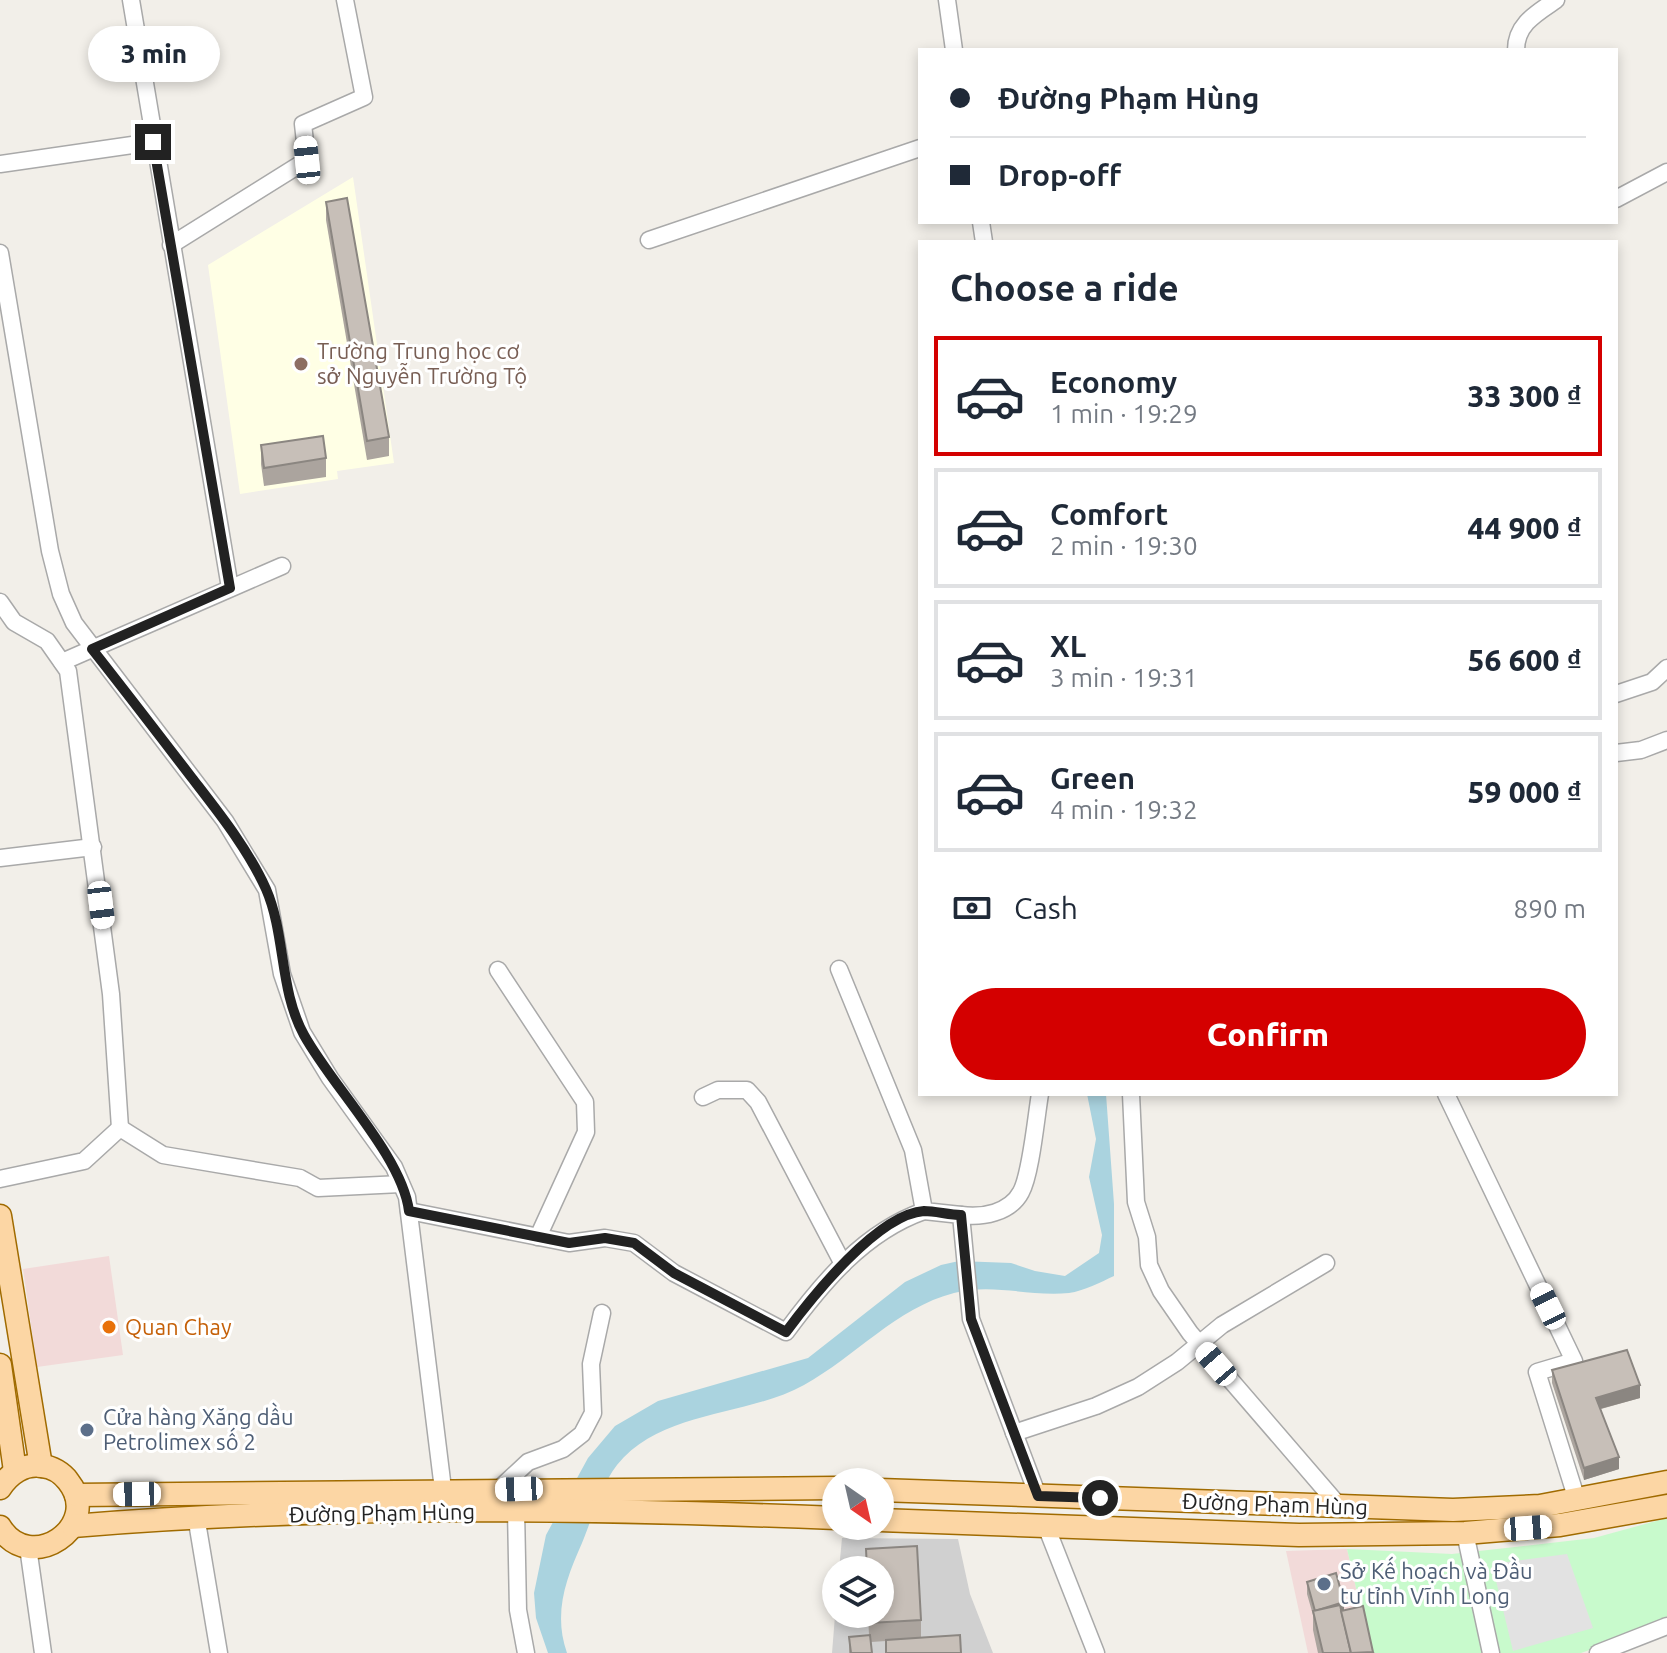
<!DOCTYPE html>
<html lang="en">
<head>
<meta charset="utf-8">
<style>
	body { margin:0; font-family:Ubuntu,sans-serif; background:#f2f2f3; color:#1f2937; height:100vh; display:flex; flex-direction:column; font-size:30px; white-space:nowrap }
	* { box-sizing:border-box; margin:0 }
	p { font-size:26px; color:#747a83 }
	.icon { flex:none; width:44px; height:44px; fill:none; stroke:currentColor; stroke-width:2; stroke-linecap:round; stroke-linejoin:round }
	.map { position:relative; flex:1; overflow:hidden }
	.drawer { position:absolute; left:918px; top:240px; width:700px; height:856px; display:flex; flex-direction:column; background:#fff; border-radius:0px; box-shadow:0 4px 12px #0003 }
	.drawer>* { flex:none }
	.hud { position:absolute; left:918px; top:48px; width:700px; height:176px; border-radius:0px; box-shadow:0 4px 12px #0003; display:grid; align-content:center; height:176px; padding:0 32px; background:#fff }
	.needle { width:52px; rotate:146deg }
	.tools { position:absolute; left:822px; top:1468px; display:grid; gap:16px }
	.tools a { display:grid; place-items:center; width:72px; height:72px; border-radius:50%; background:#fff; box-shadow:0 4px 12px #0003; font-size:40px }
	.end { position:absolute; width:36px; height:36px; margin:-18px; border:10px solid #222; background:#fff; box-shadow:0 0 0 4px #fff }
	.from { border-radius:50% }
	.bubble { position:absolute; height:56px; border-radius:28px; background:#fff; box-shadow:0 4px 12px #0003; font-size:26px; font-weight:800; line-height:56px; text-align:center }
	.car { position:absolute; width:24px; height:48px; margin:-24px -12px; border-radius:10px; box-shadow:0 0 6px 2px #0007; background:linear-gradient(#fff 24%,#345 0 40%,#fff 0 76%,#345 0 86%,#fff 0) }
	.hud b { display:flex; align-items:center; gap:28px; height:76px; font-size:30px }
	.hud b+b { border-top:2px solid #e0e1e3 }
	.hud i { width:20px; height:20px; background:#1f2937 }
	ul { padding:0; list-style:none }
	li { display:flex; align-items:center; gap:24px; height:120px; margin:0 16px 12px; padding:0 16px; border:4px solid #e0e1e3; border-radius:0px }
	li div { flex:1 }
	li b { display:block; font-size:30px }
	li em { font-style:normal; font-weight:800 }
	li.active { border-color:#d40000 }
	li>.icon { width:72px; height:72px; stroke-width:1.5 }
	h2 { padding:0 32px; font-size:36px; line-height:96px }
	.pay { display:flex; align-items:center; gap:20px; height:88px; padding:0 32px; font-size:30px }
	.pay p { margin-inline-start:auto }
	.cta { display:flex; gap:16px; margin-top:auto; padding:16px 32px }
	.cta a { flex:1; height:92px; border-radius:48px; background:#d40000; color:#fff; font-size:32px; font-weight:800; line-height:92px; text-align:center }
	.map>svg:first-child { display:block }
</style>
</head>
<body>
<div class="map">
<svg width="1667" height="1653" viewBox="0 0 1667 1653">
	<rect width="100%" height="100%" fill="#f2efe9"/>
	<g fill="#f2dad9">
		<polygon points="109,1256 123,1355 37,1367 23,1269"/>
		<polygon points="1347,1549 1371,1653 1308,1653 1286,1551"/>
	</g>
	<polygon fill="#ffffe5" points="353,177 394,463 337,471 338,479 240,494 208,265"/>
	<polygon fill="#d0d0d0" points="842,1538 958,1539 970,1594 993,1653 832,1653 836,1603 836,1614 880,1614 880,1570 839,1570"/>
	<polygon fill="#c8facc" points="1667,1518 1667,1623 1581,1653 1371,1653 1347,1549 1452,1554 1594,1538"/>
	<polygon fill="#e2e2e2" points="1567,1554 1593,1628 1513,1651 1492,1564"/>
	<path fill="#aad3df" d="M1087 1094H1106L1114 1204V1276C1101 1282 1084 1291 1069 1293 1030 1297 993 1283 954 1293 896 1308 855 1357 804 1385 746 1417 662 1410 617 1465 601 1485 592 1519 582 1543 566 1579 553 1613 567 1653H548L536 1618 534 1593 546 1535 588 1458 615 1426 658 1401 808 1358 905 1282 941 1265 959 1261 1011 1263 1035 1271 1065 1276 1099 1253 1102 1235 1089 1177 1096 1139Z"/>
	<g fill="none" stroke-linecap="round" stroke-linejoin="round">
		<defs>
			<g id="minor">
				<polyline points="131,0 230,588"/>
				<polyline points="947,0 954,50"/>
				<path d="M1516 50C1516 24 1537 13 1556 0"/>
				<polyline points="0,164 153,142"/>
				<polyline points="1616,199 1667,172"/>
				<polyline points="981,222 984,242"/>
				<polyline points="649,240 920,148"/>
				<polyline points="171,245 307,160 303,124 364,97 345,0"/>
				<polyline points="0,253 50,551 61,594 74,623 225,821 267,890 282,974 302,1032 330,1078 394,1167 407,1197 443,1489"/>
				<polyline points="0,602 14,622 47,641 68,671 111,994 120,1128"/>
				<polyline points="62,662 282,566"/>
				<polyline points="1616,694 1652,682 1667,668"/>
				<polyline points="1616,753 1641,750 1667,740"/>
				<polyline points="0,858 93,847"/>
				<polyline points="839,969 913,1150 924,1211 961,1215 971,1319 1038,1496"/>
				<polyline points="498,970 585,1102 586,1132 538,1237"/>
				<polyline points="1131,1094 1136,1202 1147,1237 1149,1265 1161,1291 1190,1333 1340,1507"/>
				<polyline points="1446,1094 1574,1361 1537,1372 1577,1500"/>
				<polyline points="703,1097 718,1090 747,1090 758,1102 843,1264"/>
				<polyline points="0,1179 84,1161 120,1128 163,1155 300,1178 318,1188 401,1184"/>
				<path d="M409 1211 569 1243 605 1238 634 1243 674 1273 786 1332C822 1283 864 1232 924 1211"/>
				<path d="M961 1215C982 1218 1010 1213 1021 1192 1031 1174 1036 1117 1040 1094"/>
				<polyline points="1014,1433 1096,1406 1138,1387 1177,1362 1222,1325 1326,1263"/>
				<polyline points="498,1490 528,1462 563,1449 582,1434 593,1413 591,1364 602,1313"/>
				<polyline points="516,1510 518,1610 526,1653"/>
				<polyline points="196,1516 219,1653"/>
				<polyline points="1046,1526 1096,1653"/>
				<polyline points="1465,1533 1491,1653"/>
				<polyline points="28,1547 43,1653"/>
				<polyline points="1598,1653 1667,1626"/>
			</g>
			<g id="major">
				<polyline points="0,1216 41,1466"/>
				<polyline points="0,1365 15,1471"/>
				<path d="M0 1488C9 1474 24 1463 42 1466 52 1467 62 1473 68 1481 104 1526 30 1576 0 1527"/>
				<polyline points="880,1490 1453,1510 1540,1506 1667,1482"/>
				<polyline points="76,1495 836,1488"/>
				<polyline points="880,1520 1299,1535 1465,1533 1560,1525 1667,1506"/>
				<path d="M73 1526C327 1505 582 1508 836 1518"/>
			</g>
		</defs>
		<use href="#minor" stroke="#a9a9a9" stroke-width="19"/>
		<use href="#major" stroke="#a06b00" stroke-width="25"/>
		<use href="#minor" stroke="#fff" stroke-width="16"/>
		<use href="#major" stroke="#fcd6a4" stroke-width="22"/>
	</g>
	<g fill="#aba49e">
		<polygon points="326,202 389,437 389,456 367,460 326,220"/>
		<polygon points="261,445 326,458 326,477 264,486 261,464"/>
		<polygon points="1552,1370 1640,1398 1601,1409 1619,1469 1584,1480 1552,1383"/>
		<polygon points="866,1549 921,1620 921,1638 961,1653 886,1653 886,1641 871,1642 872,1653 849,1653 849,1637 869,1635 868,1614 880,1614 880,1570 866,1570"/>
		<polygon points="1307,1582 1344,1610 1373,1652 1375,1653 1318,1653 1313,1630 1313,1615 1307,1594"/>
	</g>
	<g fill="#8b8681">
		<polygon points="1640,1385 1640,1398 1596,1410 1596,1398"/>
		<polygon points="1619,1457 1619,1469 1584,1480 1584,1468"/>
		<polygon points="1344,1602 1344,1615 1315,1623 1315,1611"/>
	</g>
	<g fill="#c7bfb8" stroke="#8b8681" stroke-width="2">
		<polygon points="347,198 389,437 367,441 326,202"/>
		<polygon points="323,436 326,458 264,468 261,445"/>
		<polygon points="1627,1350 1640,1385 1596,1398 1619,1457 1584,1468 1552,1370"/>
		<polygon points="917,1546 921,1620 870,1623 869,1614 880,1614 880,1570 867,1570 866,1549"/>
		<polygon points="1336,1573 1344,1602 1315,1611 1307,1582"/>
		<polygon points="1340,1605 1351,1653 1323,1653 1313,1611"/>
		<polygon points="1363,1606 1373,1652 1351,1653 1341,1611"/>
		<polygon points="870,1635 872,1653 851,1653 849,1637"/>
		<polygon points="960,1635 961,1653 886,1653 886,1640"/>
	</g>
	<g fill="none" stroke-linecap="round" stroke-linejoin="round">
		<path stroke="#222" stroke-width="10" d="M153 142 230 588 92 649C126 692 159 735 192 778 219 813 248 849 266 889 286 935 279 990 304 1035 332 1086 402 1156 409 1211L569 1243 605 1238 634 1243 674 1273 786 1332C812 1297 878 1214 924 1211 936 1211 949 1215 961 1215L971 1319 1038 1496 1100 1498"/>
	</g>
	<circle fill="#8d6e63" stroke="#fff" stroke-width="3" cx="301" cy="364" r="8"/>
	<circle fill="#e8710a" stroke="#fff" stroke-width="3" cx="109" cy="1327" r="8"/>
	<g fill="#5c6f8a" stroke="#fff" stroke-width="3">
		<circle cx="87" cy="1430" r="8"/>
		<circle cx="1324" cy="1584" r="8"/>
	</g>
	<g text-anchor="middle" stroke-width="6" stroke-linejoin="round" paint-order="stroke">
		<g font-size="22" fill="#785e54" stroke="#fff" text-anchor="start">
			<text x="317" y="359">Trường Trung học cơ<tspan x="317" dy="25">sở Nguyễn Trường Tộ</tspan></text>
		</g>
		<g font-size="22" fill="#c56008" stroke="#fff" text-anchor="start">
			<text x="125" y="1335">Quan Chay</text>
		</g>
		<g font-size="22" fill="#4e5e75" stroke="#fff" text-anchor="start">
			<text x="103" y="1425">Cửa hàng Xăng dầu<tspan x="103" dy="25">Petrolimex số 2</tspan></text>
			<text x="1340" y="1579">Sở Kế hoạch và Đầu<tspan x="1340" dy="25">tư tỉnh Vĩnh Long</tspan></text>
		</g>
		<g font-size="22" fill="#222" stroke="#fff">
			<text transform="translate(1275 1504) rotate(2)" y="8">Đường Phạm Hùng</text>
			<text transform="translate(382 1513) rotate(-1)" y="8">Đường Phạm Hùng</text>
		</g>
	</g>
</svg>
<div class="tools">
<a><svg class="needle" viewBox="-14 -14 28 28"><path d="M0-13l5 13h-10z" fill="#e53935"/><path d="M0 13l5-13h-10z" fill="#747a83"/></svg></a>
<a><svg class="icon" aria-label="layers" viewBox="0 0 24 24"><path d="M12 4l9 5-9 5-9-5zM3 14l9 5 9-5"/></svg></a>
</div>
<i class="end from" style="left:1100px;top:1498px"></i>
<i class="end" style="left:153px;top:142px"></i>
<div class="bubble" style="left:88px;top:26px;width:132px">3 min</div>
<i class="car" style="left:307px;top:160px;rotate:354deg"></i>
<i class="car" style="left:101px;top:905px;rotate:173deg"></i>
<i class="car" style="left:1548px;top:1306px;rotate:334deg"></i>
<i class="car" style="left:1216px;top:1364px;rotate:319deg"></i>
<i class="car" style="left:519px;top:1489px;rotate:268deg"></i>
<i class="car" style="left:137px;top:1494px;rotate:269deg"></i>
<i class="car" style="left:1528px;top:1528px;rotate:86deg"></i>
<div class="hud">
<b><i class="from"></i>Đường Phạm Hùng</b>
<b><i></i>Drop-off</b>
</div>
<section class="drawer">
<h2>Choose a ride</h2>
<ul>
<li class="active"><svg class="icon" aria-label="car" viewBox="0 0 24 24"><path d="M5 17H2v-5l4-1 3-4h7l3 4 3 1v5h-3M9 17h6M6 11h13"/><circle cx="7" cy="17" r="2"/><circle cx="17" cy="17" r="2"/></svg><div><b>Economy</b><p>1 min · 19:29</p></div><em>33 300 ₫</em></li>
<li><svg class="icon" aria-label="car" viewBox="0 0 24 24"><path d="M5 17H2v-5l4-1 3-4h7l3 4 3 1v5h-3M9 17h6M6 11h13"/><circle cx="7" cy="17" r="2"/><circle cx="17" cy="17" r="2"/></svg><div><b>Comfort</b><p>2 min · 19:30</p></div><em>44 900 ₫</em></li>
<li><svg class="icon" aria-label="car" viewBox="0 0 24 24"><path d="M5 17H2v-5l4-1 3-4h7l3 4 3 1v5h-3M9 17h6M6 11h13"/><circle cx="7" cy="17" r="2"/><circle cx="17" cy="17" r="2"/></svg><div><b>XL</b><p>3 min · 19:31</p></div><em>56 600 ₫</em></li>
<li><svg class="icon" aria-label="car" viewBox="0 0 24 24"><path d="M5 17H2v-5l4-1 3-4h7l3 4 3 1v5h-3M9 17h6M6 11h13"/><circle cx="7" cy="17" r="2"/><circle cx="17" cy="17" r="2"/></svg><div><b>Green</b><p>4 min · 19:32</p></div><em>59 000 ₫</em></li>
</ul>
<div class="pay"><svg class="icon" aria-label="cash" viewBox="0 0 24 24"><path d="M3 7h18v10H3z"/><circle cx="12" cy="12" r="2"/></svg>Cash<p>890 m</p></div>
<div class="cta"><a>Confirm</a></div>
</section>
</div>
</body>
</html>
